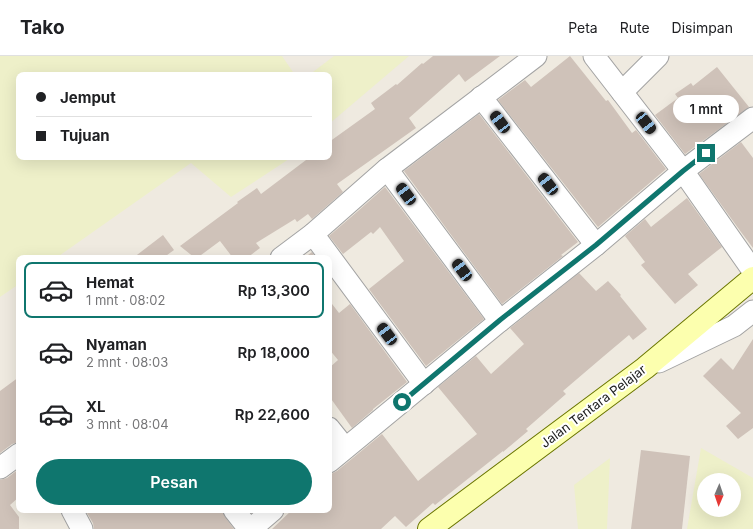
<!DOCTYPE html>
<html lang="id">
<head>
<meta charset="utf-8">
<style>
	body { margin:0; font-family:Inter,sans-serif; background:#f6f6f6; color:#202124; height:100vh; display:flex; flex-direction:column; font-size:15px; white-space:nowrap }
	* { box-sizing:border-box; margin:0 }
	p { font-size:13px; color:#757577 }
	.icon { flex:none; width:22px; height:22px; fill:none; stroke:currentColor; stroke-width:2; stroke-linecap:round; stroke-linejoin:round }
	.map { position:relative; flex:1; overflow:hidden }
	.side { position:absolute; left:16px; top:199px; width:316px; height:258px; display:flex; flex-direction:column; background:#fff; border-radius:8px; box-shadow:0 4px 16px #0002 }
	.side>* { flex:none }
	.hud { position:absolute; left:16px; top:16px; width:316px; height:88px; border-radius:8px; box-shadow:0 4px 16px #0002; display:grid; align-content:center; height:88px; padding:0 20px; background:#fff }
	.needle { width:26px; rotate:182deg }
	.tools { position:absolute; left:697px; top:417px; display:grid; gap:8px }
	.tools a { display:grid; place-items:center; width:44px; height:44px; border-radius:50%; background:#fff; box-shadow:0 4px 16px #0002; font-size:20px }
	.end { position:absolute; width:18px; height:18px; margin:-9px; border:5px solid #0f766e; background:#fff; box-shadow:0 0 0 2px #fff }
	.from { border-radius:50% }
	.bubble { position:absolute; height:28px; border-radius:14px; background:#fff; box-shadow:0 4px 16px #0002; font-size:13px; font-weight:600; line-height:28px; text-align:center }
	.car { position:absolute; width:12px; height:24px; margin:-12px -6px; border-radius:5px; box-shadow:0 0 3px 1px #0007; background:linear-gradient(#222 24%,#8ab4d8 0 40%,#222 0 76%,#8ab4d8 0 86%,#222 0) }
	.hud b { display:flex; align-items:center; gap:14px; height:38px; font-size:15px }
	.hud b+b { border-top:1px solid #e0e0e0 }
	.hud i { width:10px; height:10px; background:#202124 }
	ul { padding:7px 0 0; list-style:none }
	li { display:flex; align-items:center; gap:12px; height:56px; margin:0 8px 6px; padding:0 12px; border:2px solid transparent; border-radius:8px }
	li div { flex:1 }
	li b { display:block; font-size:15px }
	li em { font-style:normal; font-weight:600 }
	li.current { border-color:#0f766e }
	li>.icon { width:36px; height:36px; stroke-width:1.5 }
	.primary-button { display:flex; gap:8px; margin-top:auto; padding:8px 20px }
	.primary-button a { flex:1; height:46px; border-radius:24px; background:#0f766e; color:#fff; font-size:16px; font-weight:600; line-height:46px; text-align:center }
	header { display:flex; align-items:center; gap:24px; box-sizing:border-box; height:56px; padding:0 20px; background:#fff; border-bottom:1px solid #e0e0e0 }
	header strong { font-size:19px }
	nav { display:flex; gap:22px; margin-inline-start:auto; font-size:14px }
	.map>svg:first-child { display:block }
</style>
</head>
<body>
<header>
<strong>Tako</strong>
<nav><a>Peta</a><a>Rute</a><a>Disimpan</a></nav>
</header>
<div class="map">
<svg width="753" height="473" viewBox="0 0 753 473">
	<rect width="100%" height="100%" fill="#efeae0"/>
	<g fill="#eef0c9" fill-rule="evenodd">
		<polygon points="0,0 282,0 295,19 19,19 19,101 291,101 286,105 231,141 191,107 56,202 19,202 19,228 0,241"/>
		<polygon points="334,0 409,0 329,68 329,19 309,19"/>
		<path d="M701 392 753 422V473H687ZM704 424H734V454H704Z"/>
		<polygon points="610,402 607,473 578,473 574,429"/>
	</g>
	<g fill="#cfc2b9">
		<polygon points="433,0 500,0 465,26 459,18 409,62 416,72 337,128 343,136 312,163 308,158 297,166 295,163 256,187 260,192 247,202 233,202 220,185 197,202 195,202 180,190 238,147 237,146 257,132 261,138 310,101 329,101 329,86 375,53 371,47 396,28 397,29 422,7 423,8"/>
		<polygon points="570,0 606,45 608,44 632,77 636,74 666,113 598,171 498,44 525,24 531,31"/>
		<polygon points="717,11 749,51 685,98 655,59 678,42 675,38 691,27 693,30"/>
		<polygon points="479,58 578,186 561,199 563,200 502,248 404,115"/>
		<polygon points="741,86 753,102 753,192 741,176 699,118"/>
		<polygon points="385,131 484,263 426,310 369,233 404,205 380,171 373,178 371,176 343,198 329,180 358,155"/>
		<polygon points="687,142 722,191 688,218 698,229 675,248 641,209 645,206 625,180 645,163 651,171"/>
		<polygon points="163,179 174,194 163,202 133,202"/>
		<polygon points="312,196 316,202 304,202"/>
		<polygon points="579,217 596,235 608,225 621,239 620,240 647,273 633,284 629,279 604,300 563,335 566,338 526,373 528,375 503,396 503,395 435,449 433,447 406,471 395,460 381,473 272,473 292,454 329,454 329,418 331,418 337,415 382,378 418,425 477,378 438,331 476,300 491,318 524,288 510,272"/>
		<polygon points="329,244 339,257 350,248 407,326 373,353 373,354 352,372 329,340 329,312 338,304 329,293"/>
		<polygon points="753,283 753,372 738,383 726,370 741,357 703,320 721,302 733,314"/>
		<polygon points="19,321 19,386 12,388 0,397 0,335"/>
		<polygon points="641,394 690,400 682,473 631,473"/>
		<polygon points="19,413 19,441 10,449 19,461 19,473 0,473 0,424 7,422"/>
		<polygon points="91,454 222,454 225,461 234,473 94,473 93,467 87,457"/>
	</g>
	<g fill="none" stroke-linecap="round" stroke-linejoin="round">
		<defs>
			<g id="street">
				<polyline points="594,0 683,115 753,215"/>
				<polyline points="622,36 658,0"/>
				<polyline points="481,41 596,189"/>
				<polyline points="387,113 500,265"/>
				<polyline points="313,178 424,328"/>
				<polyline points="281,202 313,178 387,113 536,0"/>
				<polyline points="659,306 734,270 753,255"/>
				<polyline points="329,372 345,392"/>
				<polyline points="329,406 500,265 596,189 683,115 753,62"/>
				<polyline points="0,412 19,398"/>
				<polyline points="72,454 82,473"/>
				<polyline points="234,454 249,473"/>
				<polyline points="251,473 273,454"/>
			</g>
			<polyline id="secondary" points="429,473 645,312 753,222"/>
		</defs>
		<use href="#street" stroke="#a3a3a3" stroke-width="23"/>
		<use href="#secondary" stroke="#6b7600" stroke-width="24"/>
		<use href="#street" stroke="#fff" stroke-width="21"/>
		<use href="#secondary" stroke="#fcffae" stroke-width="22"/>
	</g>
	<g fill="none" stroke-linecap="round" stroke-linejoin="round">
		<polyline stroke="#0f766e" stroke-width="5" points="402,346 500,264 596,189 683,115 706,97"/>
	</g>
	<g text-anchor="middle" stroke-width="4" stroke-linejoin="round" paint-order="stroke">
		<g font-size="13" fill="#1c1c1c" stroke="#fff">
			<text transform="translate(593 350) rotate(-37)" y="5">Jalan Tentara Pelajar</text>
		</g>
	</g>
</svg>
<div class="tools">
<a><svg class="needle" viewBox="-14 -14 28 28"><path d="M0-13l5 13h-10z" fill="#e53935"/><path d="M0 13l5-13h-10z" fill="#757577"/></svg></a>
</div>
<i class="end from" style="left:402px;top:346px"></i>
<i class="end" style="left:706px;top:97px"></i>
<div class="bubble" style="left:673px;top:39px;width:66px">1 mnt</div>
<i class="car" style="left:500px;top:66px;rotate:323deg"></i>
<i class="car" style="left:646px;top:67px;rotate:142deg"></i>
<i class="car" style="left:548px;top:128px;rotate:322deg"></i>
<i class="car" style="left:406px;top:138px;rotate:323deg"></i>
<i class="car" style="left:462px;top:214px;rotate:323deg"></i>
<i class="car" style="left:387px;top:278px;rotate:323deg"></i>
<div class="hud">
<b><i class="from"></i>Jemput</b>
<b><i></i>Tujuan</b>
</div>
<section class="side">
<ul>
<li class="current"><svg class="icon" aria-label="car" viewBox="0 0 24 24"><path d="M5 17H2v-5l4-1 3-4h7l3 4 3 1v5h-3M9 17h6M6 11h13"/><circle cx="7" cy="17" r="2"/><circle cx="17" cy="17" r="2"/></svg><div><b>Hemat</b><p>1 mnt · 08:02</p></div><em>Rp 13,300</em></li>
<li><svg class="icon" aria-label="car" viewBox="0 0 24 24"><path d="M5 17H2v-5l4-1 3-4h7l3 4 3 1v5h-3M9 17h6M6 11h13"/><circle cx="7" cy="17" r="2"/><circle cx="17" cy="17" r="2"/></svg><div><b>Nyaman</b><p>2 mnt · 08:03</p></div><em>Rp 18,000</em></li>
<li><svg class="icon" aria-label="car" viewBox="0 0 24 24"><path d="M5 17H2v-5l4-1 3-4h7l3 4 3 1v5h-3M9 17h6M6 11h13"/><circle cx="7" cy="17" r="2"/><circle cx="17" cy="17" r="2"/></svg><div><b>XL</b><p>3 mnt · 08:04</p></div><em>Rp 22,600</em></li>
</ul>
<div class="primary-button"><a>Pesan</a></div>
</section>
</div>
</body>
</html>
